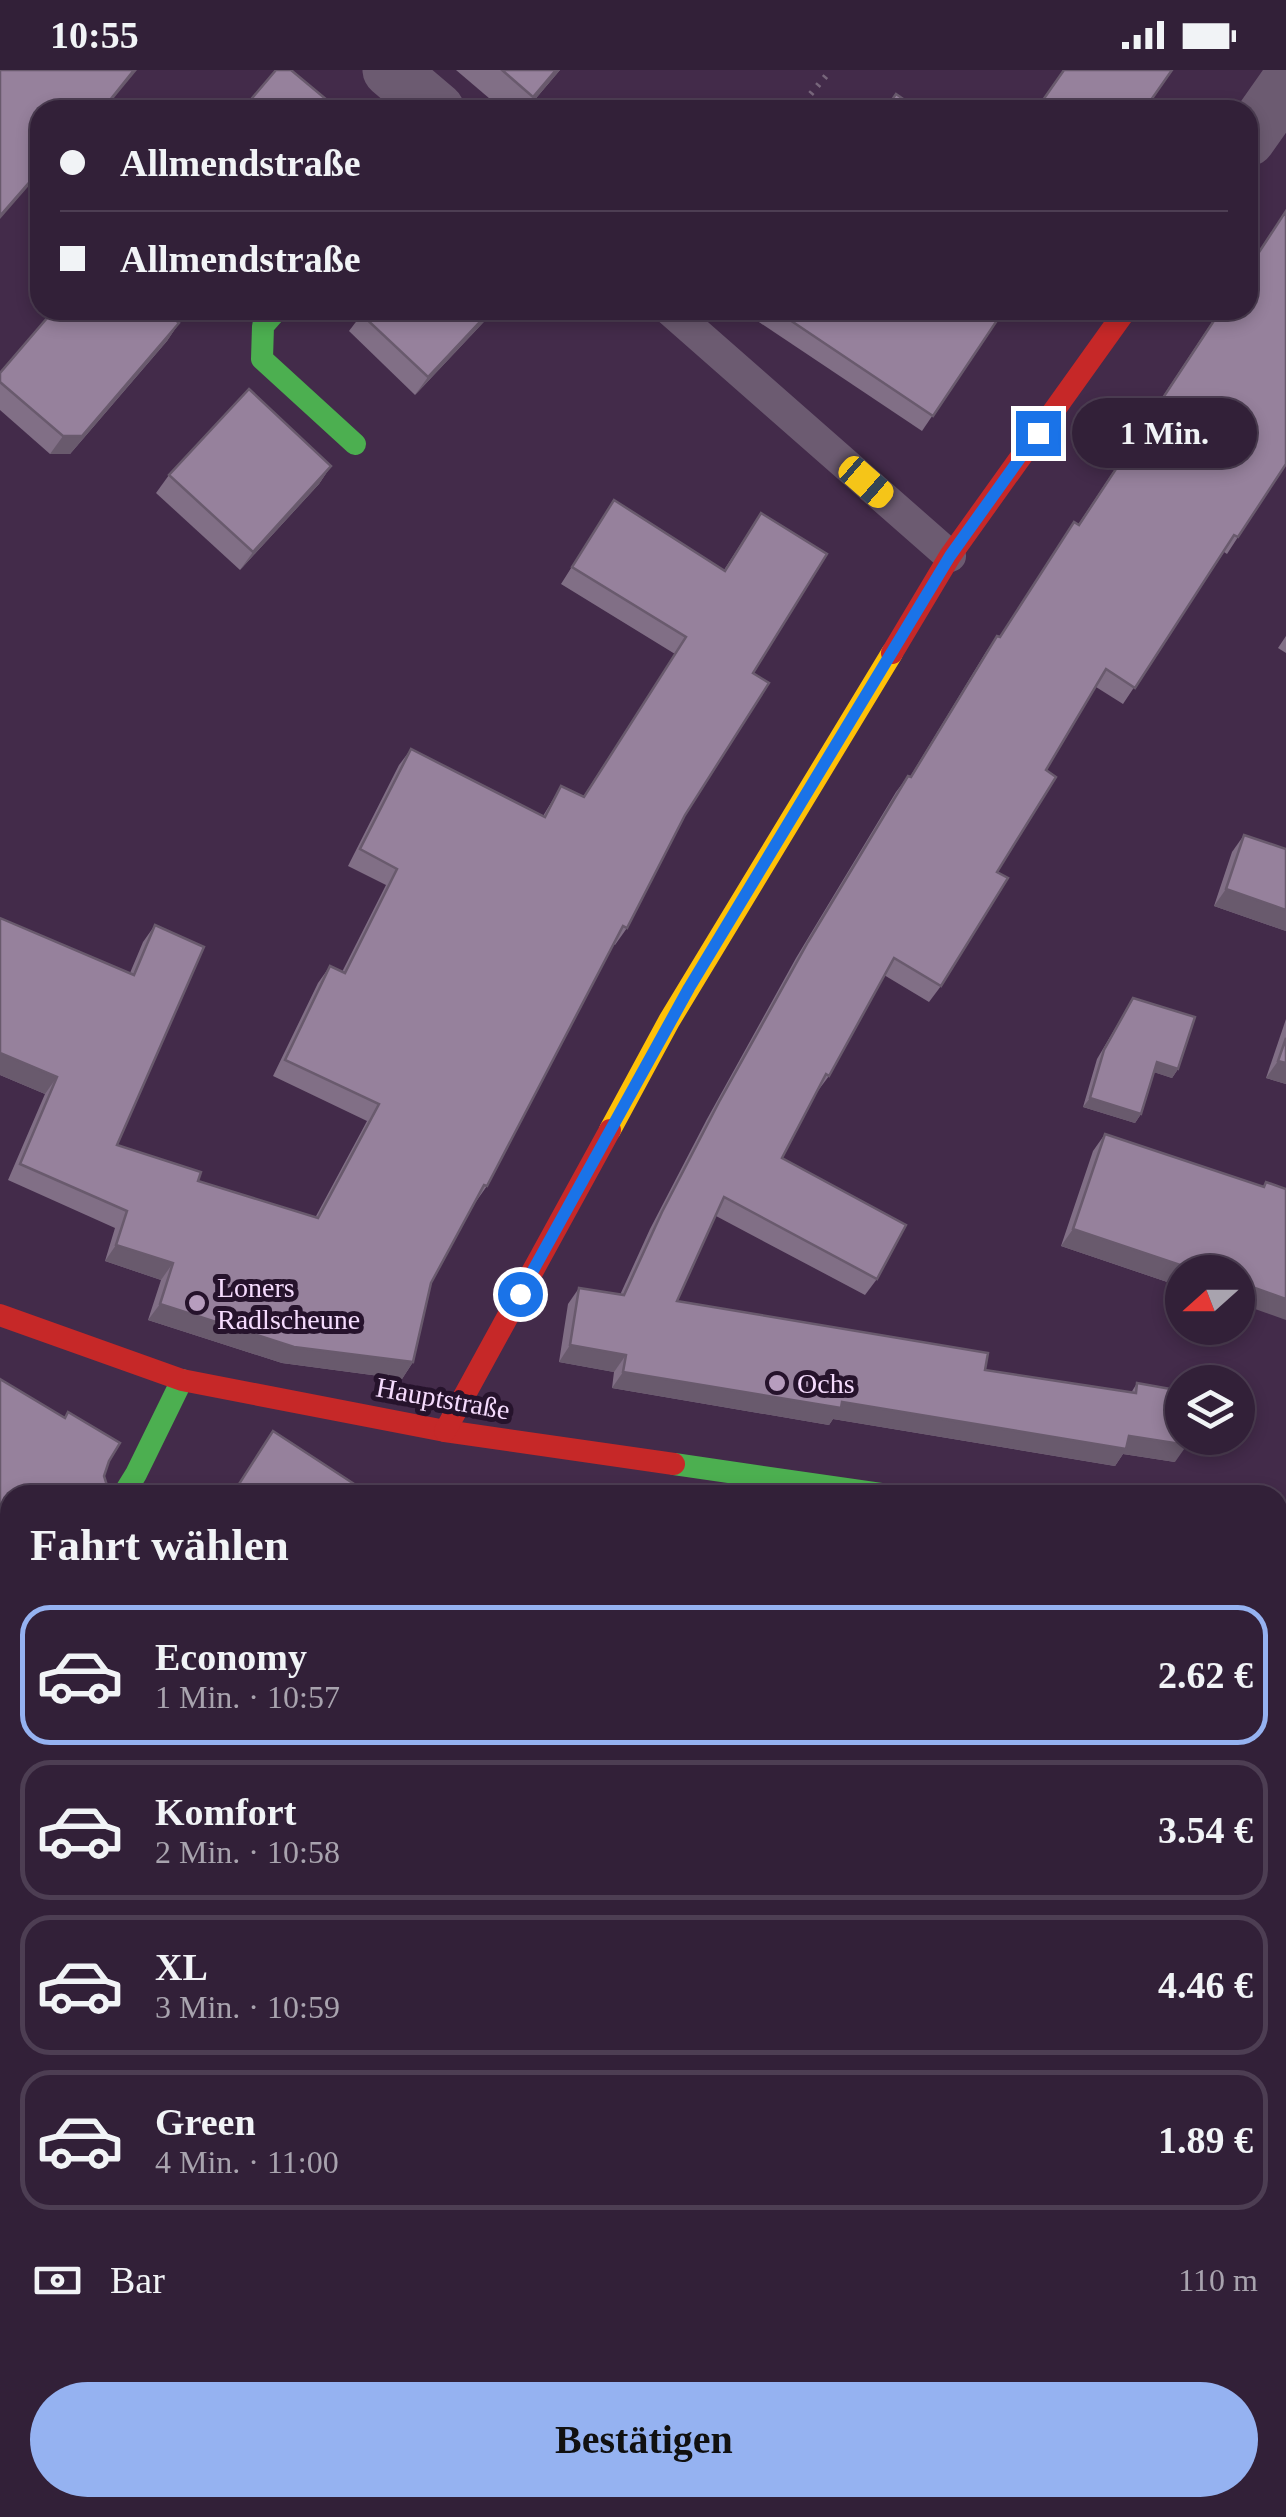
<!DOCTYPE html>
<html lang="de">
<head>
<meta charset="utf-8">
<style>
	body { margin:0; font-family:"Times New Roman",serif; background:#3a2840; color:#f1f3f6; height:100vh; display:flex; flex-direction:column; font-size:38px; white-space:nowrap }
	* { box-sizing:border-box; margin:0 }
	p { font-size:32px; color:#a8a3ae }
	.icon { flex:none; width:55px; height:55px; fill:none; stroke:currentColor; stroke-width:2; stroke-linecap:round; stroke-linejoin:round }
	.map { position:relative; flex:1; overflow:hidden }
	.drawer { position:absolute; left:0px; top:1415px; width:1288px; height:1032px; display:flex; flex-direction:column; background:#322038; border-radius:30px 30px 0 0; box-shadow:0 5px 15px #0003,0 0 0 2px #4d3e53 }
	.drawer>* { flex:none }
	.top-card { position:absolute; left:30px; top:30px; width:1228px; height:220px; border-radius:30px; box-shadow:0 5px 15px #0003,0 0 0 2px #4d3e53; display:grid; align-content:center; height:220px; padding:0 30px; background:#322038 }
	.needle { width:65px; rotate:249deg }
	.fabs { position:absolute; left:1165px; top:1185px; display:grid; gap:20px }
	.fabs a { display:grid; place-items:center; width:90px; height:90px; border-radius:50%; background:#322038; box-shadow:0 5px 15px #0003,0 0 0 2px #4d3e53; font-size:50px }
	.end { position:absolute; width:45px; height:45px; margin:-22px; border:12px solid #1a73e8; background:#fff; box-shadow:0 0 0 5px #fff }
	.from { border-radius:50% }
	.bubble { position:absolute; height:70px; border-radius:35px; background:#322038; box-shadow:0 5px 15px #0003,0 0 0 2px #4d3e53; font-size:32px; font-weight:700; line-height:70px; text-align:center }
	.car { position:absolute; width:30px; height:60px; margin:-30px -15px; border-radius:12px; box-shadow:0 0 8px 2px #0007; background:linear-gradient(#f5c518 24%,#345 0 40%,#f5c518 0 76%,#345 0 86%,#f5c518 0) }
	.top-card b { display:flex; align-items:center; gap:35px; height:95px; font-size:38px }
	.top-card b+b { border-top:2px solid #4d3e53 }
	.top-card i { width:25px; height:25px; background:#f1f3f6 }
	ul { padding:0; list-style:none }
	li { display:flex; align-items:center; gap:30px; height:140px; margin:0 20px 15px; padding:0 10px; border:5px solid #4d3e53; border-radius:30px }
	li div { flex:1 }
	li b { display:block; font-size:38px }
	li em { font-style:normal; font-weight:700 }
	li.active { border-color:#95b2f1 }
	li>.icon { width:90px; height:90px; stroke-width:1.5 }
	h2 { padding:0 30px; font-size:45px; line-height:120px }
	.pay { display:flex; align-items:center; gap:25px; height:110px; padding:0 30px; font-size:38px }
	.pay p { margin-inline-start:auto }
	.primary-button { display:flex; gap:20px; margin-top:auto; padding:20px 30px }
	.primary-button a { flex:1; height:115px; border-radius:60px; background:#95b2f1; color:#111; font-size:40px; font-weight:700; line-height:115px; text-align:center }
	.status { display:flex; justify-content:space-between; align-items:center; height:70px; padding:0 50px; background:#322038; direction:ltr }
	.status svg { height:28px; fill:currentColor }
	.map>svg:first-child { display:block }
</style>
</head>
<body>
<div class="status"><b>10:55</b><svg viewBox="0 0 49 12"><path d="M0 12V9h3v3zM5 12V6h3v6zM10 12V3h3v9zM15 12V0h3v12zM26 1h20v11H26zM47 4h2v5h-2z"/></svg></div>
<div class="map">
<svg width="1286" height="2447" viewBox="0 0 1286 2447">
	<rect width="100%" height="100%" fill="#432b4a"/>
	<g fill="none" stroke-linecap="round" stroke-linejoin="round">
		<polyline stroke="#77667b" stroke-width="6" stroke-dasharray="2.5 8" stroke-linecap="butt" points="797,40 831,0"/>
		<polyline stroke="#6c5b71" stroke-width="32" points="670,240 950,486"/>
		<g stroke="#6c5b71" stroke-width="55">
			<polyline points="390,0 437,40"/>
			<polyline points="1248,69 1286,15"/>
			<polyline points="0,1617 10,1602"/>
			<polyline points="1278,2127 1286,2132"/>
			<polyline points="304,2438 328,2447"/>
		</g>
		<g stroke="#4caf50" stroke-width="22">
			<polyline points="277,240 263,256 262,289 355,374"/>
			<polyline points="674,1394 888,1425"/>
			<polyline points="123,1425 136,1404 182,1310"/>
			<polyline points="1278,1490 1286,1491"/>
		</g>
		<polyline stroke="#ffc107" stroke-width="22" points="610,1060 669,951 892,583"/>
		<g stroke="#c62828" stroke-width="22">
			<polyline points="892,583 950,486 1126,240"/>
			<polyline points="0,1245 182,1310 445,1361 674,1394"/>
			<polyline points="445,1361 610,1060"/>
		</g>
	</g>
	<g fill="#816f86">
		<polygon points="456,0 560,0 526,40 503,40"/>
		<polygon points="365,240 495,240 415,325 349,261"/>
		<polygon points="741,240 1004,240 922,361"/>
		<polygon points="1220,240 1238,467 1227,484 1224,482 1123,634 1096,617 1046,700 941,916 929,932 884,905 829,1006 817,1022 782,1088 877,1209 865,1225 716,1146 677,1231 985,1300 1131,1323 1137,1313 1175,1392 1123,1384 1115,1396 833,1349 829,1355 612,1318 614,1302 559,1292 568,1234 579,1218 620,1225 650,1159 707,1049 796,888 896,722 908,706 910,707 986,582 997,566 999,567 1078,455"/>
		<polygon points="179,253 167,271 70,384 50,384 0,340 0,303"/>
		<polygon points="331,396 319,414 240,500 156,423 169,405"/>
		<polygon points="614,430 724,500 761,443 753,603 685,745 627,858 615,875 613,874 487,1116 475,1133 431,1213 413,1292 402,1309 282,1293 148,1250 161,1210 105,1191 115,1158 8,1110 45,1024 0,1005 130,903 143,872 155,855 117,1075 198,1111 315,1148 367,1051 273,1006 318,913 330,896 342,902 386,815 348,796 399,695 411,679 543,746 561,716 583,727 675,584 561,514"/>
		<polygon points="1286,566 1286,583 1278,578"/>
		<polygon points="1244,765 1286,779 1286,861 1214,836 1232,782"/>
		<polygon points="1133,928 1178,999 1172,1008 1154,1002 1141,1044 1135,1053 1083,1037 1097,989"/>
		<polygon points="1286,949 1286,1014 1266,1008"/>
		<polygon points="1105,1064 1263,1117 1266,1112 1286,1119 1182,1202 1182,1217 1061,1176 1093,1081"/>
		<polygon points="0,1309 10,1425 10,1518 0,1512"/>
		<polygon points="1286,1908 1286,1982 1278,1978 1278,1922"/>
		<polygon points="1278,2260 1286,2265 1286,2442 1278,2437"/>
		<rect x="859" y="2438" width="74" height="9"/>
		<polygon points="1257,2438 1270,2438 1266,2443"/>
	</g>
	<g fill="#695a6d">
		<polygon points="134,0 137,0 104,40 102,40"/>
		<polygon points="556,0 560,0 526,40 524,40"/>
		<polygon points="40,100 40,103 0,149 0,146"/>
		<polygon points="491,240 495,240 415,325 428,307"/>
		<polygon points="179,253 167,271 70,384 50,384 63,366"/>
		<polygon points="331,396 319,414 240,500 253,482"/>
		<polygon points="1226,819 1286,840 1286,861 1214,836"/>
		<polygon points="0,983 57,1007 45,1024 0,1005"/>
		<polygon points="1278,991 1286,993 1286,1014 1266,1008"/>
		<polygon points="1157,992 1178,999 1172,1008 1150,1001"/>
		<polygon points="1090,1028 1141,1044 1135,1053 1083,1037"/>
		<polygon points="1073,1159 1198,1198 1211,1202 1182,1202 1182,1217 1061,1176"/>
		<polygon points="116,1175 173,1193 161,1210 105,1191"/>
		<polygon points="1238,1212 1286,1229 1286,1250 1238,1233"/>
		<polygon points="160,1234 413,1292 402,1309 282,1293 148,1250"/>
		<polygon points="570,1275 626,1285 614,1302 559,1292"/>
		<polygon points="623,1302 842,1332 1129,1366 1187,1375 1175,1392 1123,1384 1115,1396 833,1349 829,1355 612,1318"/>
	</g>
	<g fill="#96819c" stroke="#695a6d" stroke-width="2.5">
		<polygon points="0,0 134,0 102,40 40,40 40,100 0,146"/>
		<polygon points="276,0 291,0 339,40 242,40"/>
		<polygon points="502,0 556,0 533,27"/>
		<polygon points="1064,0 1172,0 1144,40 1036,40"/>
		<polygon points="896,24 919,40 885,40"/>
		<polygon points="1286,141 1286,394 1238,467 1234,465 1135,618 1106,599 1046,700 1056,707 997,802 1008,808 941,916 894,888 829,1006 826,1004 782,1088 906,1155 877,1209 724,1127 677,1231 988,1283 985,1300 1136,1323 1137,1313 1182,1321 1182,1368 1188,1368 1187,1375 1129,1366 1126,1379 842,1332 841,1338 623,1302 626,1285 570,1275 579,1218 624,1225 662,1142 719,1032 808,872 908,706 911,707 997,566 1000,567 1074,452 1079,455 1221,240 1248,240 1248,199"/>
		<polygon points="54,240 164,240 179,253 82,366 63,366 0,312 0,303"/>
		<polygon points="365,240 491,240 428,307 361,244"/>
		<polygon points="775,240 1004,240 933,346"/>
		<polygon points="249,319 331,396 253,482 169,405"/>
		<polygon points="614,430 725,501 761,443 827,484 753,603 769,613 685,745 627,858 623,856 487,1116 484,1115 431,1213 413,1292 294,1277 160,1234 173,1193 116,1175 127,1141 20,1094 57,1007 0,983 0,848 134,905 155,855 204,877 117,1075 201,1102 198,1111 318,1148 379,1034 285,990 330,896 345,903 397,799 360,779 411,679 545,747 561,716 584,727 686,567 572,497"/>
		<polygon points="1244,765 1286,779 1286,840 1226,819"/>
		<polygon points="1133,928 1195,947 1178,999 1157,992 1141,1044 1090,1028 1104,980"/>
		<polygon points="1286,968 1286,993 1278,991"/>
		<polygon points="1105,1064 1264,1117 1266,1112 1286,1119 1286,1229 1238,1212 1238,1202 1211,1202 1198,1198 1198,1201 1073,1159"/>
		<polygon points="0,1309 65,1348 68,1342 120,1373 109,1391 104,1406 110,1425 10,1425 10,1493 0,1487"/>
		<polygon points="273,1361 371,1425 232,1425"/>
		<polygon points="1286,1580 1286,1737 1278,1751 1278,1594"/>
		<polygon points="10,1707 10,1851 0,1865 0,1722"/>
		<polygon points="1286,1911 1286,1959 1278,1954 1278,1925"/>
		<polygon points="1278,2260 1286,2265 1286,2420 1283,2418 1278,2427"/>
		<polygon points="0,2351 10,2357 10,2438 99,2438 114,2447 0,2447"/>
		<polygon points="121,2438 143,2438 158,2447 116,2447"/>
		<rect x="870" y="2438" width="63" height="9"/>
	</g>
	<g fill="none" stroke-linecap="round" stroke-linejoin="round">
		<polyline stroke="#1a73e8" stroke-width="12" points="520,1224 689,918 950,486 1038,363"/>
	</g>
	<g fill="#b79dbe" stroke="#26132c" stroke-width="4">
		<circle cx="197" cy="1233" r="10"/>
		<circle cx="777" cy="1313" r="10"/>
	</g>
	<g text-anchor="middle" stroke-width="10" stroke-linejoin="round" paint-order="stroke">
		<g font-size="28" fill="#f5dbfd" stroke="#26132c" text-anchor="start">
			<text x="217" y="1227">Loners<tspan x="217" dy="32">Radlscheune</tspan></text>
			<text x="797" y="1323">Ochs</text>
		</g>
		<g font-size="28" fill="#f5dbfd" stroke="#26132c">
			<text transform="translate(443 1328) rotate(10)" y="10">Hauptstraße</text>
		</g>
	</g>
</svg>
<div class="fabs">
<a><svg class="needle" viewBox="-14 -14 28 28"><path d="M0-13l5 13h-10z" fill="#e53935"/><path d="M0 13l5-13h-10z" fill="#a8a3ae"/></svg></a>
<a><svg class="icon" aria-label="layers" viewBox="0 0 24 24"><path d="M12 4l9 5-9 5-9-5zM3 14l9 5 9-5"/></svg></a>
</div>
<i class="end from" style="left:520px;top:1224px"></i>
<i class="end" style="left:1038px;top:363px"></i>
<div class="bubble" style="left:1072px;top:328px;width:185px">1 Min.</div>
<i class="car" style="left:866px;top:412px;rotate:131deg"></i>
<div class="top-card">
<b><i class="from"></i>Allmendstraße</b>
<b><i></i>Allmendstraße</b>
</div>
<section class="drawer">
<h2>Fahrt wählen</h2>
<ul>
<li class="active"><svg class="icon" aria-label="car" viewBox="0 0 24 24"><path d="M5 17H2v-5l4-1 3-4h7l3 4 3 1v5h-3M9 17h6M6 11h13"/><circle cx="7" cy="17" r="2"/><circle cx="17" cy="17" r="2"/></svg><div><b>Economy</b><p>1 Min. · 10:57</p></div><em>2.62 €</em></li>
<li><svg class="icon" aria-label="car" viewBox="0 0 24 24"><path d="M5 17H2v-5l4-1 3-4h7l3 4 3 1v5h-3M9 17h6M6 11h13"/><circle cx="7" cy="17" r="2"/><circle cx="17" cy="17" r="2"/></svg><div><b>Komfort</b><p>2 Min. · 10:58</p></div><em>3.54 €</em></li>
<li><svg class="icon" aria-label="car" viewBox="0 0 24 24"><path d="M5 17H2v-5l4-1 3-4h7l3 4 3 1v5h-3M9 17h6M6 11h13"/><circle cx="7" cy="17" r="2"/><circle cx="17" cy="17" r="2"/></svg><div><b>XL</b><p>3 Min. · 10:59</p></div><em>4.46 €</em></li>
<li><svg class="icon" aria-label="car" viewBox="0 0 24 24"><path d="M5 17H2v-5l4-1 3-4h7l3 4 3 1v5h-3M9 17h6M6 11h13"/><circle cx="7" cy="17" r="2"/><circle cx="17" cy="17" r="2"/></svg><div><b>Green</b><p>4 Min. · 11:00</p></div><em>1.89 €</em></li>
</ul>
<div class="pay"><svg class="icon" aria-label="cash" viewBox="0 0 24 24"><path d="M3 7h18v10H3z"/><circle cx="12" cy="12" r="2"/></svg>Bar<p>110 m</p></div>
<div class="primary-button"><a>Bestätigen</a></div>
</section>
</div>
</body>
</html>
